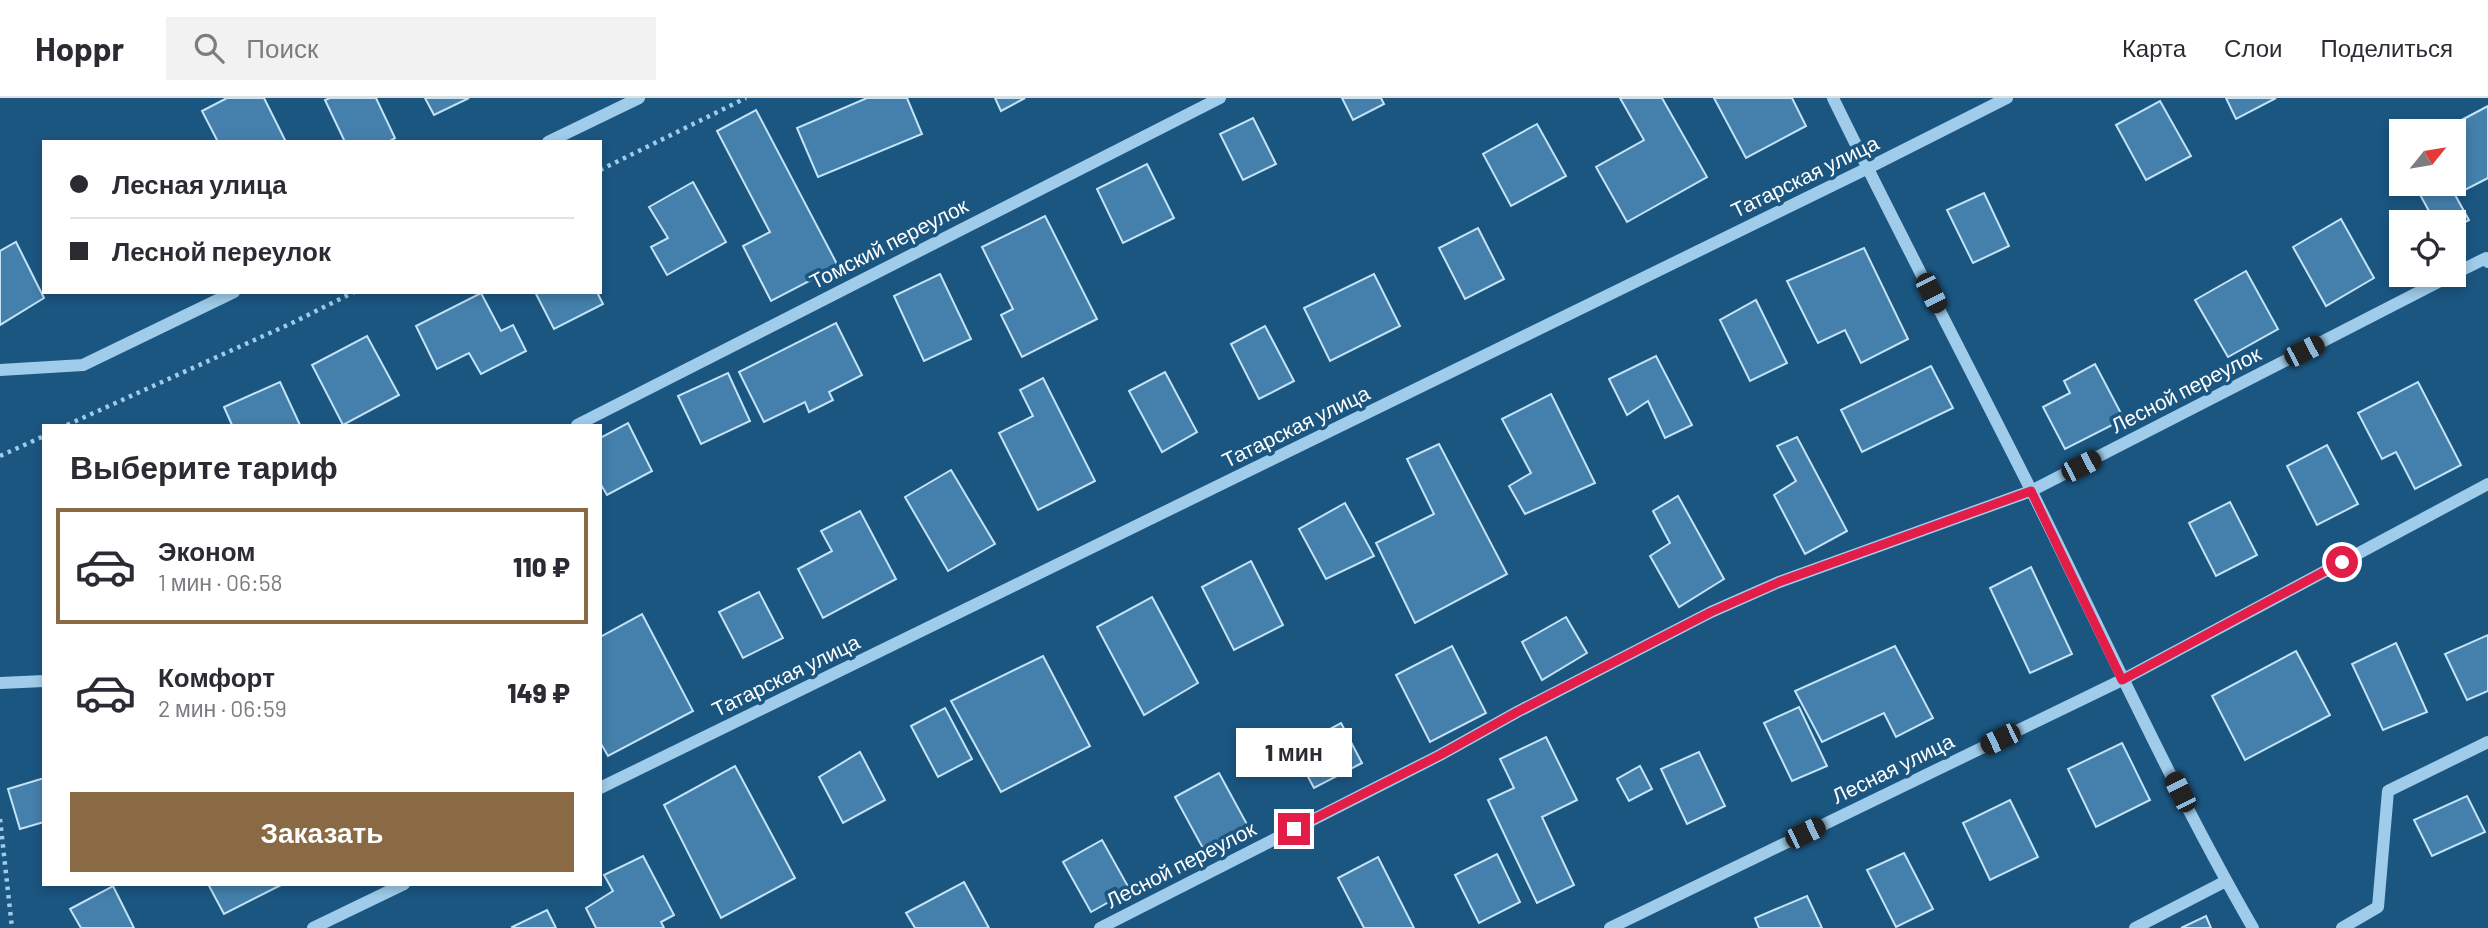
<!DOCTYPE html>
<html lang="ru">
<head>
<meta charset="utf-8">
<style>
	body { margin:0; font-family:Barlow,sans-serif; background:#f2f2f3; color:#2b2b33; height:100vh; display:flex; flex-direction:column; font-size:26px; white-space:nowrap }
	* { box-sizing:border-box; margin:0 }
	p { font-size:23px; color:#7c7c81 }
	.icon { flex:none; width:38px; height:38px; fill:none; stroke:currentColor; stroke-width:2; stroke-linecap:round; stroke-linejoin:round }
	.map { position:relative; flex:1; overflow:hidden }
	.sheet { position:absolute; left:42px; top:326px; width:560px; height:462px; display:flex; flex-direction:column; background:#fff; border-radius:0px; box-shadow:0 4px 10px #0003 }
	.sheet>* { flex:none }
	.hud { position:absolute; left:42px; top:42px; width:560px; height:154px; border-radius:0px; box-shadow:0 4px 10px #0003; display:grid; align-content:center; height:154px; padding:0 28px; background:#fff }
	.needle { width:46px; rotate:60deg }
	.tools { position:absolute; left:2389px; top:21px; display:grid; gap:14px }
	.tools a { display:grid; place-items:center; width:77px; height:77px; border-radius:0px; background:#fff; box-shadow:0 4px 10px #0003; font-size:35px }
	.end { position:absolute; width:32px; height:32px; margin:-16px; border:9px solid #e11d48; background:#fff; box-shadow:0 0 0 4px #fff }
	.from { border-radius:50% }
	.bubble { position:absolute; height:49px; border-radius:0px; background:#fff; box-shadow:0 4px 10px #0003; font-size:23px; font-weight:800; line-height:49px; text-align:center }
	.car { position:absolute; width:21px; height:42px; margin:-21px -10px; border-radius:9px; box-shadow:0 0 5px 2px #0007; background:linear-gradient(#222 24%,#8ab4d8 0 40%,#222 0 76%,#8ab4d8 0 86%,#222 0) }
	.hud b { display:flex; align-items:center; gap:24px; height:66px; font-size:26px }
	.hud b+b { border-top:2px solid #e1e1e2 }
	.hud i { width:18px; height:18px; background:#2b2b33 }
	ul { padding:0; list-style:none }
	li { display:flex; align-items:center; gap:21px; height:116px; margin:0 14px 10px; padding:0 14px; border:4px solid transparent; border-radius:0px }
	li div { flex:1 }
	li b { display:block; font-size:26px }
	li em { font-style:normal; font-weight:800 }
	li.selected { border-color:#896a45 }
	li>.icon { width:63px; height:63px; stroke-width:1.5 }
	h2 { padding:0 28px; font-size:32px; line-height:84px }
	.primary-button { display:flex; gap:14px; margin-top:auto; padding:14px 28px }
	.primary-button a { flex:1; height:80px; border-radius:0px; background:#896a45; color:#fff; font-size:28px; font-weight:800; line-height:80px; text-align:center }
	header { display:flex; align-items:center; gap:42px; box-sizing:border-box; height:98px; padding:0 35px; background:#fff; border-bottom:2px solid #e1e1e2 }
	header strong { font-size:33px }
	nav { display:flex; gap:38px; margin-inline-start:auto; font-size:24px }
	.search { width:490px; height:63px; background:#f2f2f3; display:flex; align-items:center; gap:18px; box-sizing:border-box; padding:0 24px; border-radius:0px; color:#7c7c81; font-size:26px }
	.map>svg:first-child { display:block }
</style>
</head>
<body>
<header>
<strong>Hoppr</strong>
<div class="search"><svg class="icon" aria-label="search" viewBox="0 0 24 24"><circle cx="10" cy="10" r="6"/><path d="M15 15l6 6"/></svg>Поиск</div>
<nav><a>Карта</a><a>Слои</a><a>Поделиться</a></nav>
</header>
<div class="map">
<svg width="2488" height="830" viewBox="0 0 2488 830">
	<rect width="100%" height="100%" fill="#1b5681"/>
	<g fill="#4480ab" stroke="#c3e3f7" stroke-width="2">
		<polygon points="227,0 264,0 286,44 218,44 202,13"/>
		<polygon points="330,0 376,0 395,40 388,44 345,44 325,2"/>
		<polygon points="425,0 469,0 434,17"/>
		<polygon points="867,0 907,0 922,36 818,79 797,30"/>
		<polygon points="995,0 1025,0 1001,13"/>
		<polygon points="1342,0 1381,0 1384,6 1353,22"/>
		<polygon points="1620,0 1662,0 1707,79 1627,124 1596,69 1644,42"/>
		<polygon points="1714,0 1792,0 1806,28 1746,60"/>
		<polygon points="2226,0 2276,0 2236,21"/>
		<polygon points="2160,3 2191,58 2146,82 2116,27"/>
		<polygon points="2488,8 2488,80 2459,95 2454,84 2454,33 2441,33"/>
		<polygon points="756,12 838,168 771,203 743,148 770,134 717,33"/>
		<polygon points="1253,20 1276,66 1243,82 1220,36"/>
		<polygon points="1537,26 1566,78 1511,108 1483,56"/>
		<polygon points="1147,66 1174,120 1123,145 1097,91"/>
		<polygon points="693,84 726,144 667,177 651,149 668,140 649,109"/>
		<polygon points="2431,86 2449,86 2469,122 2454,130 2454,124 2435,124 2418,93"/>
		<polygon points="1984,95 2009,148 1973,165 1947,112"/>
		<polygon points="1045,118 1097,221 1022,259 1001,217 1013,211 982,149"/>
		<polygon points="2341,121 2374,180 2326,208 2293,149"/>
		<polygon points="1478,130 1504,181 1465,201 1439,150"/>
		<polygon points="16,144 44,200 0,227 0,153"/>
		<polygon points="1864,150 1908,241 1861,265 1845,232 1818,245 1787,183"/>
		<polygon points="2246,173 2278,231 2228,259 2195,202"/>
		<polygon points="940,176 971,241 924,263 894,198"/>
		<polygon points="1374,176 1400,228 1330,263 1304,210"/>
		<polygon points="535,194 597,194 603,206 554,231"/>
		<polygon points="481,195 501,233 513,227 526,253 481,276 469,255 437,271 416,228"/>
		<polygon points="1756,202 1787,265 1750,283 1720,222"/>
		<polygon points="836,225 862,277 829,294 833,302 809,314 805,304 764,324 739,274"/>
		<polygon points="1265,228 1294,283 1259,301 1231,246"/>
		<polygon points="367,238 399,297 343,327 312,267"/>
		<polygon points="1656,258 1692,327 1665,340 1648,303 1627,317 1609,281"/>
		<polygon points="2095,266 2124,321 2065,351 2043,309 2070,295 2064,283"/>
		<polygon points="1931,268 1953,310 1862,354 1841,312"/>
		<polygon points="1165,274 1197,334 1162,354 1129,293"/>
		<polygon points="728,275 750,323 701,346 678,298"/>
		<polygon points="1043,280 1095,383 1038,412 999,335 1033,318 1020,292"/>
		<polygon points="280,284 300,327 232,327 224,309"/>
		<polygon points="2418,284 2461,367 2415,391 2396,354 2382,361 2358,315"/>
		<polygon points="1551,296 1595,385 1525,416 1509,388 1531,375 1502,321"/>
		<polygon points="628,325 652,373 607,397 600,385 600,340"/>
		<polygon points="1797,339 1847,433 1805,456 1774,397 1796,383 1777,348"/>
		<polygon points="1439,346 1507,476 1415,525 1376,445 1434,416 1407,361"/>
		<polygon points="2327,347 2358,406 2317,427 2287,368"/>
		<polygon points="951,372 995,446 948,473 905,399"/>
		<polygon points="1678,398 1724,481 1679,509 1650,458 1670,445 1653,413"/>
		<polygon points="2230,404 2257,457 2216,478 2189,425"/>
		<polygon points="1345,405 1374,458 1326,481 1299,431"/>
		<polygon points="860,413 896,481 823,520 798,471 832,453 821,433"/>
		<polygon points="1251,463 1283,527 1234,552 1202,489"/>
		<polygon points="2031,469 2072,556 2030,575 1990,490"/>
		<polygon points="759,494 783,540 743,560 719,514"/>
		<polygon points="1152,499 1198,585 1144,617 1097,529"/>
		<polygon points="642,516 693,613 608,658 600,644 600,539"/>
		<polygon points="1566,519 1587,555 1542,582 1522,544"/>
		<polygon points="2488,537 2488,593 2467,602 2445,556"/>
		<polygon points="2396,545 2427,614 2383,632 2352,566"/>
		<polygon points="1452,548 1486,615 1430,644 1396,577"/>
		<polygon points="1895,548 1933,620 1896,639 1884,615 1822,644 1795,593"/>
		<polygon points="2296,553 2330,617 2245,662 2212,598"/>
		<polygon points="1043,558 1090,648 1001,694 951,603"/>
		<polygon points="1799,609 1827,668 1792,683 1764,625"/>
		<polygon points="945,610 972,661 938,679 911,628"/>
		<polygon points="1341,625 1362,665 1314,690 1293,651"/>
		<polygon points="1546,639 1577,702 1542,719 1574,787 1537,805 1488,702 1514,690 1500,661"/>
		<polygon points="2122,645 2150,702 2096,729 2068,671"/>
		<polygon points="860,654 885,702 843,725 819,679"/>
		<polygon points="1699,654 1725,708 1687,726 1661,671"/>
		<polygon points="735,668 795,780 721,820 664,707"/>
		<polygon points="1640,668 1652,691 1629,703 1617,681"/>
		<polygon points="1219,675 1249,730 1205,754 1175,699"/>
		<polygon points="44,680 44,724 20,731 8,691"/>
		<polygon points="2467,698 2485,734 2432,758 2414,722"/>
		<polygon points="2010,702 2038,759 1990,782 1963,725"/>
		<polygon points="1102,742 1130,792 1091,814 1063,764"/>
		<polygon points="1904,755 1933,811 1896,829 1867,772"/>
		<polygon points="1497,756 1520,804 1479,825 1455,777"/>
		<polygon points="643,758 674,817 661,824 664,830 596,830 586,810 613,793 604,777"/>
		<polygon points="1378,759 1414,830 1364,830 1338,780"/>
		<polygon points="964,784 989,830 915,830 906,815"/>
		<polygon points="208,786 283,786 224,816"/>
		<polygon points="113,788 134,830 81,830 70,811"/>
		<polygon points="1807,798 1822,830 1759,830 1755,820"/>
		<polygon points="547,812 556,830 513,830 512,829"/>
		<polygon points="2206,818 2211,830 2181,830"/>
	</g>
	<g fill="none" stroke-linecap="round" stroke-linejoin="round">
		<g stroke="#9fccea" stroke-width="4.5" stroke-dasharray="3.5 5" stroke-linecap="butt">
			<polyline points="600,72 746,0"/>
			<polyline points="67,327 292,225 354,194"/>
			<polyline points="0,358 44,338"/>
			<polyline points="0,721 12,830"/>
		</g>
		<g stroke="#9fccea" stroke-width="12">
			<path d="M1833 0C1897 131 1965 261 2031 392 2104 538 2171 688 2253 830"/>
			<polyline points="548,44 639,0"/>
			<polyline points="2454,176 2486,160 2488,164"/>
			<polyline points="0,272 83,267 234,194"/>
			<polyline points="577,327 1220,0"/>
			<polyline points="0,585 44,583"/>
			<polyline points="600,690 1868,70 2007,0"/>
			<polyline points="313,830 404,786"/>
			<polyline points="1100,830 1440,657 1517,614 1711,514 1779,484 2031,393 2452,177"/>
			<polyline points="1610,830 2122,582 2488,386"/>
			<polyline points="2135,830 2226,783"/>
			<polyline points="2342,830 2378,809 2388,693 2488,644"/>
		</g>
	</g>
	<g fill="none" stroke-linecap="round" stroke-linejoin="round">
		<polyline stroke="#e11d48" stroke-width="9" points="1294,731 1440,657 1517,614 1711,514 1779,484 2031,393 2122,582 2342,464"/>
	</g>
	<g text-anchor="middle" stroke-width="7" stroke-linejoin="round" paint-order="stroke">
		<g font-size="21" fill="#fff" stroke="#1b5681">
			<text transform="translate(1805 79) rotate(-26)" y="7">Татарская улица</text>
			<text transform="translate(889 146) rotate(-27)" y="7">Томский переулок</text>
			<text transform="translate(2186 292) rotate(-27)" y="7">Лесной переулок</text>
			<text transform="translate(1296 329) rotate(-26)" y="7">Татарская улица</text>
			<text transform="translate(786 578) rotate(-26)" y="7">Татарская улица</text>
			<text transform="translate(1893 671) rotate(-26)" y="7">Лесная улица</text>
			<text transform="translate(1181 767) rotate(-27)" y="7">Лесной переулок</text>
		</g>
	</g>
</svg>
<div class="tools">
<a><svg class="needle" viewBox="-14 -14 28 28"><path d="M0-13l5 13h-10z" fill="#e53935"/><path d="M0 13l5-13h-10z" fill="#7c7c81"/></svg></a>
<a><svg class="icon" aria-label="locate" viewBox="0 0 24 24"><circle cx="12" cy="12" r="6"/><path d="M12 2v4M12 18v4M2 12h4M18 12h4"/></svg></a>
</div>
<i class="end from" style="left:2342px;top:464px"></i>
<i class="end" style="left:1294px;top:731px"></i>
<div class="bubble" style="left:1236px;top:630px;width:116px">1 мин</div>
<i class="car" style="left:1931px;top:195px;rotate:153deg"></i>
<i class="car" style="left:2304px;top:253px;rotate:63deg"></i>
<i class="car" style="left:2081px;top:368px;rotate:63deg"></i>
<i class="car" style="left:2000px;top:641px;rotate:244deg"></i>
<i class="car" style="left:2180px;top:694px;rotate:333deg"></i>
<i class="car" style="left:1805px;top:735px;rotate:64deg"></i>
<div class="hud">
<b><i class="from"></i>Лесная улица</b>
<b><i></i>Лесной переулок</b>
</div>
<section class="sheet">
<h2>Выберите тариф</h2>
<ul>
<li class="selected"><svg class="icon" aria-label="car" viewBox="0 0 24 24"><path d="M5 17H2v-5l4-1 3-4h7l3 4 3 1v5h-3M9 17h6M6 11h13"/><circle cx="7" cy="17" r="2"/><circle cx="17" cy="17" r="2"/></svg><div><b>Эконом</b><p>1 мин · 06:58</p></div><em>110 ₽</em></li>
<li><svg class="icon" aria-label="car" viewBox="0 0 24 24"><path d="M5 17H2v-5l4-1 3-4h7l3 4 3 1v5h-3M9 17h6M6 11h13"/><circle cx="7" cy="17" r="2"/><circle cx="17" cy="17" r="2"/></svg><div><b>Комфорт</b><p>2 мин · 06:59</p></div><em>149 ₽</em></li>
</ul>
<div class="primary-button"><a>Заказать</a></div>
</section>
</div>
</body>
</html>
